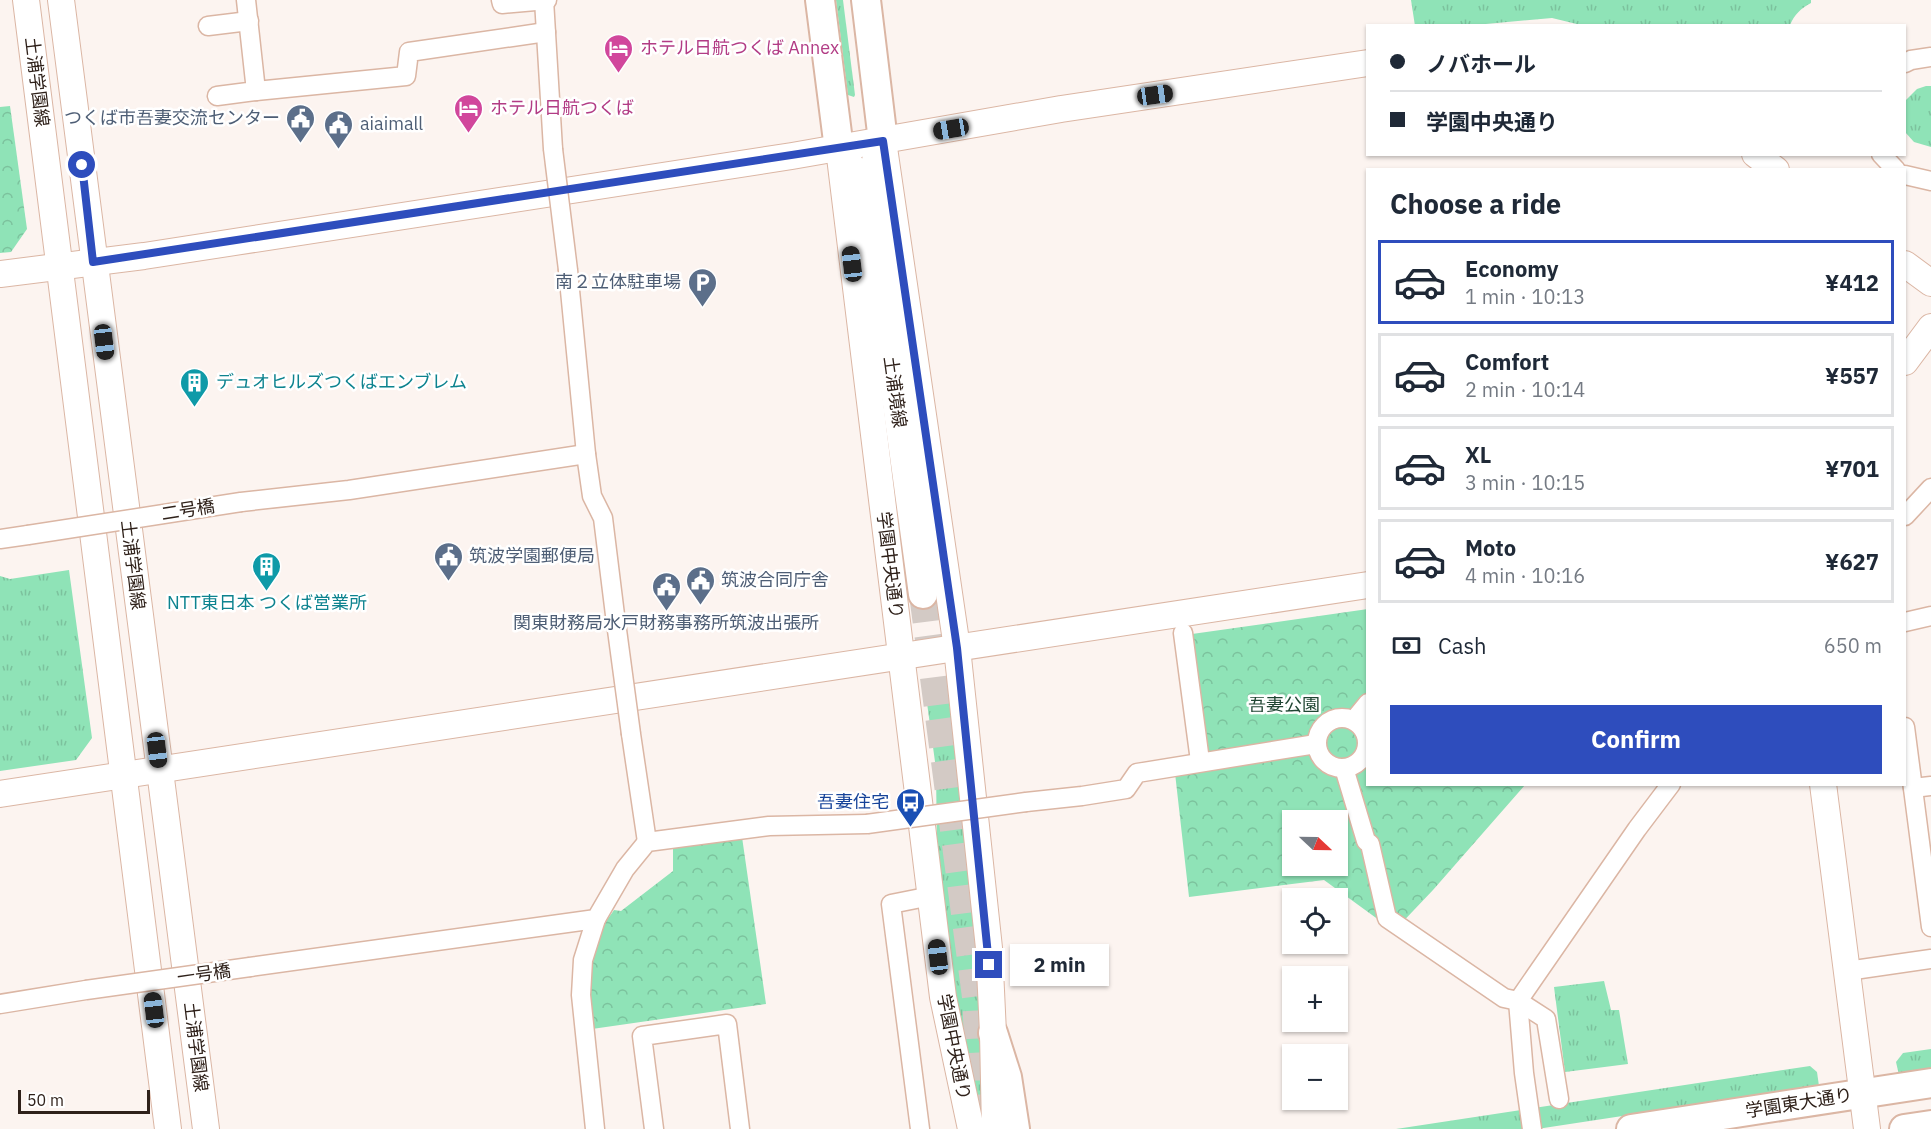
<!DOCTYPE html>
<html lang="en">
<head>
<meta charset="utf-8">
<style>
	body { margin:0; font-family:"IBM Plex Sans","Noto Sans JP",sans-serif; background:#f6f6f7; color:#1f2937; height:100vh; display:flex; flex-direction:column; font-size:22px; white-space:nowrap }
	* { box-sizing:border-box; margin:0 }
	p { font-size:20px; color:#747a83 }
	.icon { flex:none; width:33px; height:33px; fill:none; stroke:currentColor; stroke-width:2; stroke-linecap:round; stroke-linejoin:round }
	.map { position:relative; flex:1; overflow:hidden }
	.side { position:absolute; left:1366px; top:168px; width:540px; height:618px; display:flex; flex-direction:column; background:#fff; border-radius:0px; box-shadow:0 2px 4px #0004 }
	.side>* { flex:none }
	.top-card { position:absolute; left:1366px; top:24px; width:540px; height:132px; border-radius:0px; box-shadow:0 2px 4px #0004; display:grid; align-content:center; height:132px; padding:0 24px; background:#fff }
	.needle { width:39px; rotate:112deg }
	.controls { position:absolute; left:1282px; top:810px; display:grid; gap:12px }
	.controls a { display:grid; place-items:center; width:66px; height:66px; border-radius:0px; background:#fff; box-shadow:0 2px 4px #0004; font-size:30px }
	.scale { position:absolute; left:18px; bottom:15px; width:132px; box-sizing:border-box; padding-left:6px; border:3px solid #2f211a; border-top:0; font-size:16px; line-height:21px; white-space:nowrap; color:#2f211a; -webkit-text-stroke:4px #fff; paint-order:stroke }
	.end { position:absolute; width:27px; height:27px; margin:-14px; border:8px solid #2e4dbd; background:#fff; box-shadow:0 0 0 3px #fff }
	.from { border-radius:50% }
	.bubble { position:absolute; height:42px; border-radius:0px; background:#fff; box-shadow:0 2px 4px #0004; font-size:20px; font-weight:700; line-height:42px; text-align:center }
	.car { position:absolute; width:18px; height:36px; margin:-18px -9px; border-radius:8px; box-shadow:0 0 4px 2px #0007; background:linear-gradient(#222 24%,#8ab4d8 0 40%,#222 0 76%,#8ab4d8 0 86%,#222 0) }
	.top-card b { display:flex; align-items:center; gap:21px; height:57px; font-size:22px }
	.top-card b+b { border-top:2px solid #e0e1e3 }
	.top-card i { width:15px; height:15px; background:#1f2937 }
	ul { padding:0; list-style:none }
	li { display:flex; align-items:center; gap:18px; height:84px; margin:0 12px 9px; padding:0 12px; border:3px solid #e0e1e3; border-radius:0px }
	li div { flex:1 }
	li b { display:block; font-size:22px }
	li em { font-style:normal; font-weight:700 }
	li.selected { border-color:#2e4dbd }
	li>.icon { width:54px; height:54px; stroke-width:1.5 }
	h2 { padding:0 24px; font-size:27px; line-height:72px }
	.pay { display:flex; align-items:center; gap:15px; height:66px; padding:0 24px; font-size:22px }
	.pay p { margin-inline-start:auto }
	.cta { display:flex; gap:12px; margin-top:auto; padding:12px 24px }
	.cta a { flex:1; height:69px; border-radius:0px; background:#2e4dbd; color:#fff; font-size:24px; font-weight:700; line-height:69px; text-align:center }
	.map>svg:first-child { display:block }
</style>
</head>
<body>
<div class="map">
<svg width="1931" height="1129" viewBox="0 0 1931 1129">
	<defs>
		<pattern id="grass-tufts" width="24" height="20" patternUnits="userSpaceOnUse" patternTransform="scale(1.5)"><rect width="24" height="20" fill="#8fe3b7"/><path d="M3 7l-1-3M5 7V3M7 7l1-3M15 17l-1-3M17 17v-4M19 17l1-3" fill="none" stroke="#7cc29d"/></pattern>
		<pattern id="park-crowns" width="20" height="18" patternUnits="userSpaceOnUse" patternTransform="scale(1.5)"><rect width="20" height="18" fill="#8fe3b7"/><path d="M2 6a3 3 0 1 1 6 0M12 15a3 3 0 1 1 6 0" fill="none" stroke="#7cc29d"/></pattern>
	</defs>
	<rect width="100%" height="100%" fill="#fcf4f0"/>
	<g fill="url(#grass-tufts)">
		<polygon points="836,0 843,0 855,95 854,97 848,95"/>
		<path d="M1411 0H1811V3C1801 8 1794 15 1790 25L1585 26 1552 18 1475 25 1415 26Z"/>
		<polygon points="1926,86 1931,86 1931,147 1914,142 1905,132 1905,101 1917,89"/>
		<polygon points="69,570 92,738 76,760 0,771 0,576 10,579"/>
		<polygon points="942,690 949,701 981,957 982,1129 959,1015 937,854 936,769 927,703 929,692"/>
		<polygon points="1604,981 1611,1010 1619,1010 1628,1064 1565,1072 1554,987"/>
		<polygon points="1931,1049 1931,1070 1899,1075 1896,1062 1903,1053"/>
		<polygon points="1810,1066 1817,1072 1819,1086 1537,1129 1396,1129"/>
	</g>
	<g fill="url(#park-crowns)" fill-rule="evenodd">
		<polygon points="10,106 27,229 11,252 0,253 0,107"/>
		<path d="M1368 609V784L1525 785 1433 890 1394 931 1324 880 1189 897 1175 773 1207 767 1192 634ZM1293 820H1338V866H1293Z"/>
		<path d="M742 837 766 1004 592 1029C590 1000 585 967 596 938 600 928 608 919 614 910L621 911 673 871V845Z"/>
	</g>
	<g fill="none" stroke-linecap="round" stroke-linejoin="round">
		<polyline stroke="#d3cac5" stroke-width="28" stroke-dasharray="28 14" stroke-linecap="butt" points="923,594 976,997 979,1059 980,1129"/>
		<defs>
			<g id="street">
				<polyline points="501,0 502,4 547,0"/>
				<polyline points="544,0 553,149"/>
				<polyline points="208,26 249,21"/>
				<polyline points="1905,63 1911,60 1931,57"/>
				<polyline points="256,91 406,76 409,52 546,32"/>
				<polyline points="217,96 256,91 246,0"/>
				<polyline points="1881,154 1896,170"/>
				<polyline points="1905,175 1931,181"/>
				<polyline points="568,270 586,454 592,496 603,518 615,615"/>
				<polyline points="241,502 349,490 586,454"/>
				<polyline points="1905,516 1931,488"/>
				<polyline points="0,539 28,535"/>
				<polyline points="1905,622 1931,616"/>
				<polyline points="1183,633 1200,761"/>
				<circle cx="1342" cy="743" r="25"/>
				<polyline points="1354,720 1368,703"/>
				<polyline points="1905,727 1931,927"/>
				<polyline points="631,734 647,842"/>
				<polyline points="1344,768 1366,841 1370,844 1387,918 1504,998 1518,1001 1546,1019 1559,1099"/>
				<polyline points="1913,788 1931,786"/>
				<polyline points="1026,802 1082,796 1126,789 1137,773 1316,744"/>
				<polyline points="250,967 596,919 625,869 647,842 769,826 867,824"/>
				<polyline points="1847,971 1931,959"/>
				<polyline points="0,1004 86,990"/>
				<polyline points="595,1129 581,995 583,960 596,919"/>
				<polyline points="654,1129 642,1036 727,1024 740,1129"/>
				<polyline points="920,1129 891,904 931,896"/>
				<polyline points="1532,1129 1524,1073 1518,1001 1637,829 1671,784"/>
			</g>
			<g id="secondary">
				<polyline points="26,0 168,1129"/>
				<polyline points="61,0 206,1129"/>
				<polyline points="883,141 957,648 989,948 993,1033 995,1129"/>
				<polyline points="839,149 943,997 971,1129"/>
				<polyline points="1755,154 1776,170"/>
				<polyline points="1905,264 1931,283"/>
				<polyline points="0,274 144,256 792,156 1061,109 1368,63"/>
				<polyline points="1905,362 1931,327"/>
				<polyline points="1823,784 1867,1129"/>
				<polyline points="0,794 1368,585"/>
			</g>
			<g id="primary">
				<polyline points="820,0 839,149 866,190 873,229 923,594"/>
				<polyline points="866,0 883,141 866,190"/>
				<polyline points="993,1033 1007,1077 1015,1129"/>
				<polyline points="1631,1129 1931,1083"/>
				<polyline points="1904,1129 1931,1125"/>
			</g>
		</defs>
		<use href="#street" stroke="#dbb6a4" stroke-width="21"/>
		<use href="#secondary" stroke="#dbb6a4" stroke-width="28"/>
		<use href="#primary" stroke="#dbb6a4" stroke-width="32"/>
		<use href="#street" stroke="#fff" stroke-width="18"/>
		<use href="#secondary" stroke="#fff" stroke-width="26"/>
		<use href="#primary" stroke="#fff" stroke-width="28"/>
		<defs>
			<g id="street-bridge">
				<polyline points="553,149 568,270"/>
				<polyline points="28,535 241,502"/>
				<polyline points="615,615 631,734"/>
				<polyline points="867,824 1026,802"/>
				<polyline points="86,990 250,967"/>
			</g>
		</defs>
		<use href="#street-bridge" stroke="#dbb6a4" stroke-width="21" stroke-linecap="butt"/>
		<use href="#street-bridge" stroke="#fff" stroke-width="18"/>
	</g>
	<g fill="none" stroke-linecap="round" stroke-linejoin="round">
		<polyline stroke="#2e4dbd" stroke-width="8" points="82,165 93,262 883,141 957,648 989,965"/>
	</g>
	<defs>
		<symbol id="hotel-pin" viewBox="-11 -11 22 30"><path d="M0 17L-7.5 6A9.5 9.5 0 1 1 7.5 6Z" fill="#d1479c" stroke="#fff"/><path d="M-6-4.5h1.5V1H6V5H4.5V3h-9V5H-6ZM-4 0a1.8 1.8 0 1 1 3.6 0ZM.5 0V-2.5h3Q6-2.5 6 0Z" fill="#fff"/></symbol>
		<symbol id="civic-pin" viewBox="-11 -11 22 30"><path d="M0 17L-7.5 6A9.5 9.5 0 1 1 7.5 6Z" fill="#5c6f8a" stroke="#fff"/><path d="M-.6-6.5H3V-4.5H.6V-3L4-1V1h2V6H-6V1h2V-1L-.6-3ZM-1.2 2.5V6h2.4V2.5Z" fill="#fff"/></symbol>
		<symbol id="parking-pin" viewBox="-11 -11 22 30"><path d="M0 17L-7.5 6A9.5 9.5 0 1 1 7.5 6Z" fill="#5c6f8a" stroke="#fff"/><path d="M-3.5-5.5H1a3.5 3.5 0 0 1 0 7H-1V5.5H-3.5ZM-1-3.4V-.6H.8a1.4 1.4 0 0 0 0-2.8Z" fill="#fff"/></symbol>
		<symbol id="building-pin" viewBox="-11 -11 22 30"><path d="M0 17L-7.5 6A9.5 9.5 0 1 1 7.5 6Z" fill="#0f9aa8" stroke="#fff"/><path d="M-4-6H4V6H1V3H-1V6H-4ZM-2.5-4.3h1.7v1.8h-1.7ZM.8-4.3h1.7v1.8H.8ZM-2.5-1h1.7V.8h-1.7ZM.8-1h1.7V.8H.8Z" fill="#fff"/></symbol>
		<symbol id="bus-pin" viewBox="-11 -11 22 30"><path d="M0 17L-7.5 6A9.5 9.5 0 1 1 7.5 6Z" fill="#1a4fb4" stroke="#fff"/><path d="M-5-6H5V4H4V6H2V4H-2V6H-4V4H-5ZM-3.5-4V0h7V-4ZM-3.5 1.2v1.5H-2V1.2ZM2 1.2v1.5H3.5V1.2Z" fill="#fff"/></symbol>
	</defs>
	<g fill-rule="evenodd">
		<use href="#hotel-pin" x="602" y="32" width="33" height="45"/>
		<use href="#hotel-pin" x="452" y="92" width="33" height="45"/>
		<use href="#civic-pin" x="284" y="102" width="33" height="45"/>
		<use href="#civic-pin" x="322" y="108" width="33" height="45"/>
		<use href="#parking-pin" x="686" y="266" width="33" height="45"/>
		<use href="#building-pin" x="178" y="366" width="33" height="45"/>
		<use href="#civic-pin" x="432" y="540" width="33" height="45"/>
		<use href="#building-pin" x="250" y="550" width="33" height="45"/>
		<use href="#civic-pin" x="684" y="564" width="33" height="45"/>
		<use href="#civic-pin" x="650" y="570" width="33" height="45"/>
		<use href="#bus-pin" x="894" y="786" width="33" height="45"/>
	</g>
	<g text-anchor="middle" stroke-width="5" stroke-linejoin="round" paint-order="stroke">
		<g font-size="18" fill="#b23c85" stroke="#fff" text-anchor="start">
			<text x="640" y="54">ホテル日航つくば Annex</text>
			<text x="490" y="114">ホテル日航つくば</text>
		</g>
		<g font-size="18" fill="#2f211a" stroke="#fff">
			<text transform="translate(37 82) rotate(83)" y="6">土浦学園線</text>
			<text transform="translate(895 392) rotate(82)" y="6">土浦境線</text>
			<text transform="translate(188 510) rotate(-9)" y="6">二号橋</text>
			<text transform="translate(133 565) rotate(83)" y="6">土浦学園線</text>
			<text transform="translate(890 565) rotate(83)" y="6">学園中央通り</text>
			<text transform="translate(204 974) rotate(-8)" y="6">一号橋</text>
			<text transform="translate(196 1047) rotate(83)" y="6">土浦学園線</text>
			<text transform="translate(954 1047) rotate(79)" y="6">学園中央通り</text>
			<text transform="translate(1799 1103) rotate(-9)" y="6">学園東大通り</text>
		</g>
		<g font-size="18" fill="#4e5e75" stroke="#fff" text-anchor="start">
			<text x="280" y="124" text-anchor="end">つくば市吾妻交流センター</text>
			<text x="360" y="130">aiaimall</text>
			<text x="681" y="288" text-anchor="end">南２立体駐車場</text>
			<text x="469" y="562">筑波学園郵便局</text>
			<text x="721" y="586">筑波合同庁舎</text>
			<text x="666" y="629" text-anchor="middle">関東財務局水戸財務事務所筑波出張所</text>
		</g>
		<g font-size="18" fill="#0d838f" stroke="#fff" text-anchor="start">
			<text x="216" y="388">デュオヒルズつくばエンブレム</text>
			<text x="267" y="609" text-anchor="middle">NTT東日本 つくば営業所</text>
		</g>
		<g font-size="18" fill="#204633" stroke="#fff">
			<text x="1284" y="711">吾妻公園</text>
		</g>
		<g font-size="18" fill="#164399" stroke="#fff" text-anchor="end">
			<text x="889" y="808">吾妻住宅</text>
		</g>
	</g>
</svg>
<div class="controls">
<a><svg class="needle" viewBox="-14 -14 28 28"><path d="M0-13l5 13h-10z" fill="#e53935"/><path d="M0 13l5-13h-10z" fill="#747a83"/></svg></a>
<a><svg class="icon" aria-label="locate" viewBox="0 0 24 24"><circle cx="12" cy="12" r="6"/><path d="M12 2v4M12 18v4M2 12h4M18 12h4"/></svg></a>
<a>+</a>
<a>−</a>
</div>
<div class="scale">50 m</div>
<i class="end from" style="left:82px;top:165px"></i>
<i class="end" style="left:989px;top:965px"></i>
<div class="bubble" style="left:1010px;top:944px;width:99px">2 min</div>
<i class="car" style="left:1155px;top:95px;rotate:82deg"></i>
<i class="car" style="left:951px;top:129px;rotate:260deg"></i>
<i class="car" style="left:852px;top:264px;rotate:353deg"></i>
<i class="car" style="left:104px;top:342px;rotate:173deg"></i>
<i class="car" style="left:157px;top:750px;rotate:173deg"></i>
<i class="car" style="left:938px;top:957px;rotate:353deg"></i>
<i class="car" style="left:154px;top:1010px;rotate:353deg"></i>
<div class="top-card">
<b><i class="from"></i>ノバホール</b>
<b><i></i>学園中央通り</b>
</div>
<section class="side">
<h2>Choose a ride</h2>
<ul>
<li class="selected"><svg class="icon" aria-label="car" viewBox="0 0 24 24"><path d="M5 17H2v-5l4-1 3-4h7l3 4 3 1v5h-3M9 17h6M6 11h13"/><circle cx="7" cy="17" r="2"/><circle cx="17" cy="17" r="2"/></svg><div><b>Economy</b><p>1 min · 10:13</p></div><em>¥412</em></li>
<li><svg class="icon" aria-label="car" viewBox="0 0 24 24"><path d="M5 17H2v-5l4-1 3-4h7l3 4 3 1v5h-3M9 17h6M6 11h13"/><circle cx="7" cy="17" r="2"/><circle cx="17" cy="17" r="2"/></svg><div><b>Comfort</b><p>2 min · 10:14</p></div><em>¥557</em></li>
<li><svg class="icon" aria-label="car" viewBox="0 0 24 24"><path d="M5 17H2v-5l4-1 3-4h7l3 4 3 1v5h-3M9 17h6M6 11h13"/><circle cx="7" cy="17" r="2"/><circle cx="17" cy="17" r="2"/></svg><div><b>XL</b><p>3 min · 10:15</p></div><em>¥701</em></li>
<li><svg class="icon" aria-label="car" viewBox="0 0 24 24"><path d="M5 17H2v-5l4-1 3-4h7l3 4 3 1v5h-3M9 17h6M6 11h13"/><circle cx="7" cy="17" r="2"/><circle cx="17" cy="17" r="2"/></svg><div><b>Moto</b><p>4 min · 10:16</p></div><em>¥627</em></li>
</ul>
<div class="pay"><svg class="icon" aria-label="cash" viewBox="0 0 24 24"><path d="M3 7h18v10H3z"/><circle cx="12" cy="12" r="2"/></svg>Cash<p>650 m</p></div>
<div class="cta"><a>Confirm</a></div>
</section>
</div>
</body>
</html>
